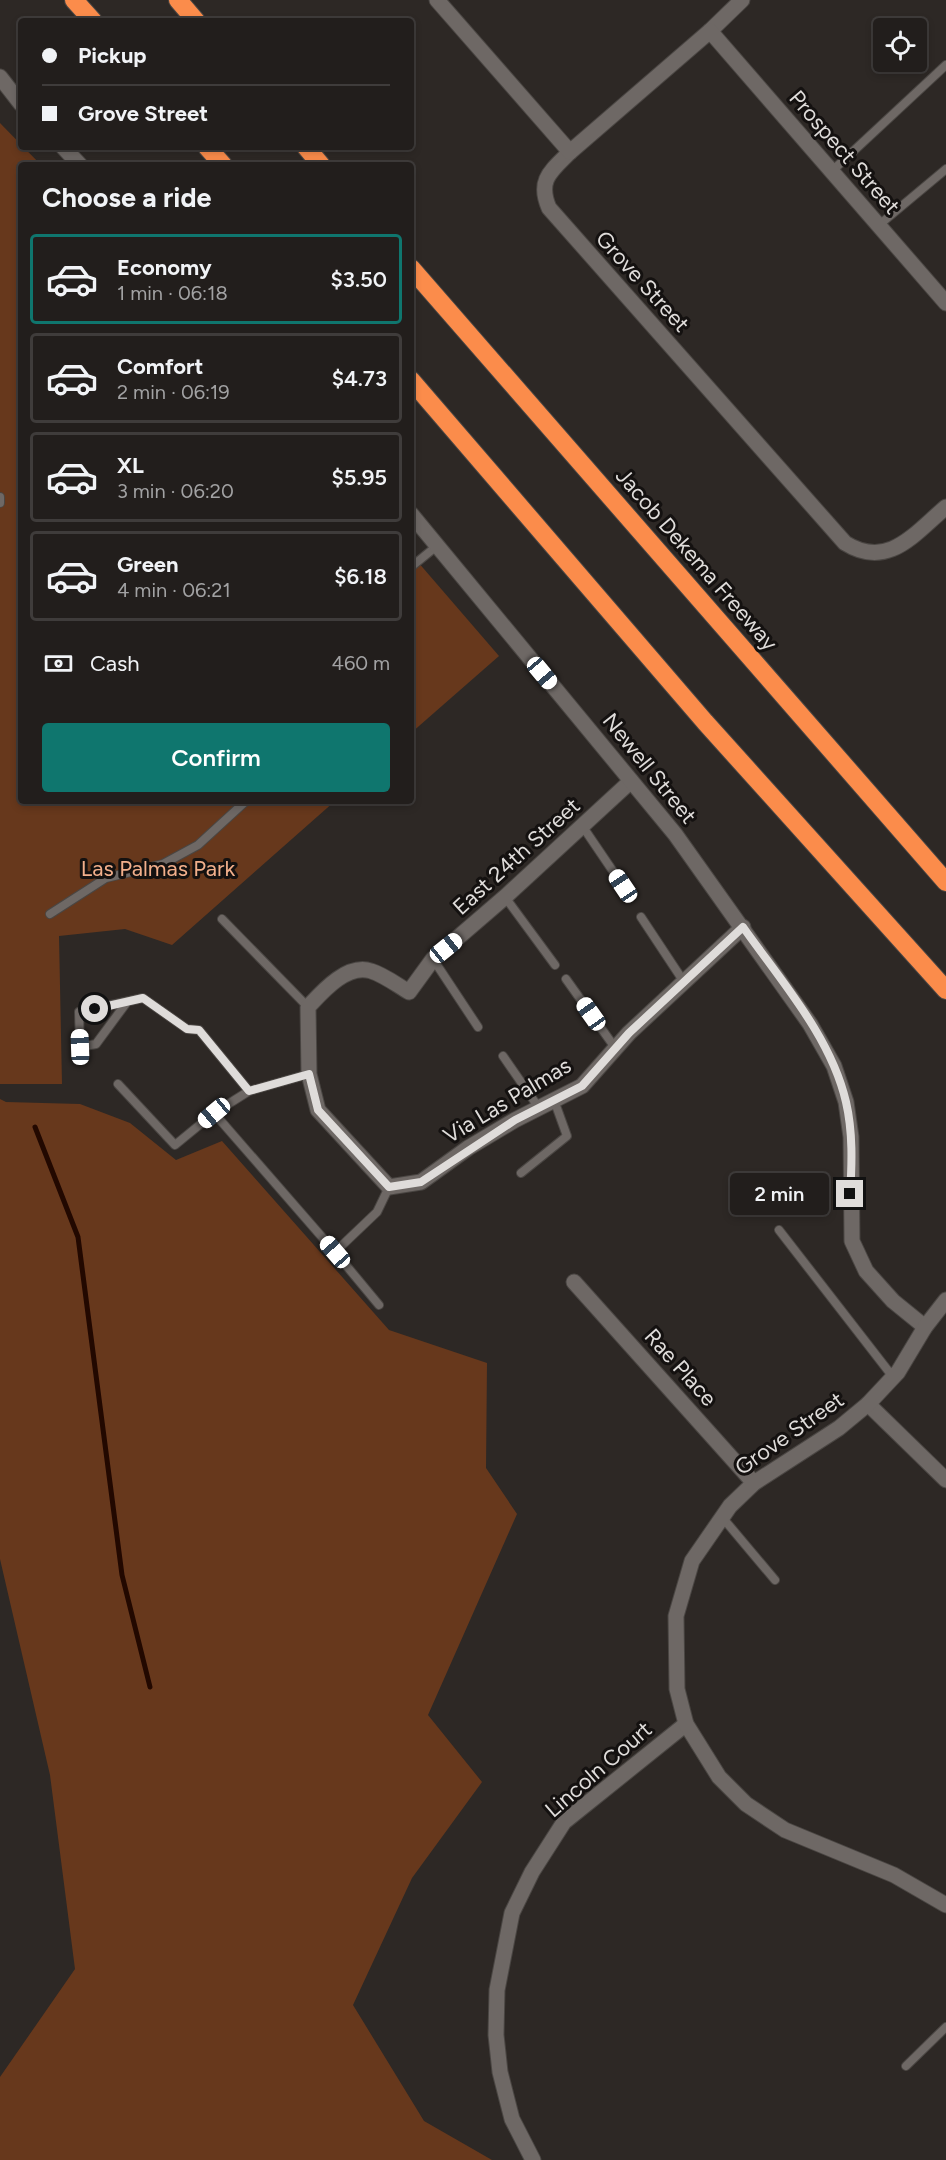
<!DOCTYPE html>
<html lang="en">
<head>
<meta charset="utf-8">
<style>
	body { margin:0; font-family:Figtree,sans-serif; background:#2e2b29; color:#f1f3f6; height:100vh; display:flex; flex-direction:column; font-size:22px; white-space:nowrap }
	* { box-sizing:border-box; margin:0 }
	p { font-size:20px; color:#a2a2a3 }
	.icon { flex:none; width:33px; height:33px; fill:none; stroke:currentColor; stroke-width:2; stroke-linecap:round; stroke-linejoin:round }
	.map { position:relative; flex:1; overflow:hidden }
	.drawer { position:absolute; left:18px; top:162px; width:396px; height:642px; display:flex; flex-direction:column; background:#221e1c; border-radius:6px; box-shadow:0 3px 9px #0003,0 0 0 2px #3f3c3b }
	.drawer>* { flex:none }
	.guide { position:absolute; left:18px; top:18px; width:396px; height:132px; border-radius:6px; box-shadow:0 3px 9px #0003,0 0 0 2px #3f3c3b; display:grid; align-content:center; height:132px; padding:0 24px; background:#221e1c }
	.buttons { position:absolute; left:873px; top:18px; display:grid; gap:12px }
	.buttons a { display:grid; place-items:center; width:54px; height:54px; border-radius:6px; background:#221e1c; box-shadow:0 3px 9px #0003,0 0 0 2px #3f3c3b; font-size:30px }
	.end { position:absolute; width:27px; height:27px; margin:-14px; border:8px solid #dfdcda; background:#111; box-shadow:0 0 0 3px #111 }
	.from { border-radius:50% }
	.bubble { position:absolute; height:42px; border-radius:6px; background:#221e1c; box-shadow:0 3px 9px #0003,0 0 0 2px #3f3c3b; font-size:20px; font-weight:600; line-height:42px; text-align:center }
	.car { position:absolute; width:18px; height:36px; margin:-18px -9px; border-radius:8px; box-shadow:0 0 4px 2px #0007; background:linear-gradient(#fff 24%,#345 0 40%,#fff 0 76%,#345 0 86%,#fff 0) }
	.guide b { display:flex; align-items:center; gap:21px; height:57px; font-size:22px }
	.guide b+b { border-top:2px solid #3f3c3b }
	.guide i { width:15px; height:15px; background:#f1f3f6 }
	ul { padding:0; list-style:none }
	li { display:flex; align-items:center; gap:18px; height:90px; margin:0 12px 9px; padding:0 12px; border:3px solid #3f3c3b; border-radius:6px }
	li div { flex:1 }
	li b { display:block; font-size:22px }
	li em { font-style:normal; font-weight:600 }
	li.selected { border-color:#0f766e }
	li>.icon { width:54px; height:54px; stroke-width:1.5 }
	h2 { padding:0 24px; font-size:27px; line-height:72px }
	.pay { display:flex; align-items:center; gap:15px; height:66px; padding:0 24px; font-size:22px }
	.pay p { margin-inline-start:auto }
	.cta { display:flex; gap:12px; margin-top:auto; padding:12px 24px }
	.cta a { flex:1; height:69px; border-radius:6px; background:#0f766e; color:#fff; font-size:24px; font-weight:600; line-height:69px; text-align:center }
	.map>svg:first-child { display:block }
</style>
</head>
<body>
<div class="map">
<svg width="946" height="2160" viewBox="0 0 946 2160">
	<rect width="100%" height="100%" fill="#2d2825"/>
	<g fill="#67381c">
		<polygon points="0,123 41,165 21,165 21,801 335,801 172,945 125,929 59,936 62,1084 0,1084"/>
		<polygon points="411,554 499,656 411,733"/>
		<polygon points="0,1099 6,1102 80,1104 130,1123 176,1160 222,1141 389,1330 487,1363 486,1468 517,1514 428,1715 482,1782 412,1878 353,2005 424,2121 492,2160 0,2160 0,2077 75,1969 50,1775 0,1559"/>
	</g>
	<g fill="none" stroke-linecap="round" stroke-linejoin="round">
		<polyline stroke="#220800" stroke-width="5" points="35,1127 78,1237 122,1575 150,1687"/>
		<defs>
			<g id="service">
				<polyline points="832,171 946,65"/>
				<polyline points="879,225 946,169"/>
				<polyline points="0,497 0,503"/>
				<polyline points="411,567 438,545"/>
				<polyline points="583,827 623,886"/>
				<polyline points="505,897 555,965"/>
				<polyline points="50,914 106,878 163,864 198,845 246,801"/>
				<polyline points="641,917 684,982"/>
				<polyline points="222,919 308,1007"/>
				<polyline points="433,959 478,1027"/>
				<polyline points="566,979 616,1049"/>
				<polyline points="127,1002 96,1044 80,1047 79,1012 143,998 187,1029 199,1030 249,1091"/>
				<polyline points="503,1056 539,1108"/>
				<polyline points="118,1084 175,1145 214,1113 335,1252 377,1212 389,1187"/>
				<polyline points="214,1113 249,1091 309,1074"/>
				<polyline points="521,1173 567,1136 554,1100"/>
				<polyline points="779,1230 893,1377"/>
				<polyline points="335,1252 379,1305"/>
				<polyline points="722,1517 775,1580"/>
				<polyline points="906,2066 946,2027"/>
			</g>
			<g id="minor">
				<polyline points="710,31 742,0"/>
				<path d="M570 152C551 171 537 180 549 208L845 543C888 570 914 534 946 507"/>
				<path d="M631 781 505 897 433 959 409 992C397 985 384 975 371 971 347 963 322 992 308 1007L309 1074 318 1110 389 1187 421 1182 468 1148 515 1120 582 1086 629 1033 743 927"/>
				<polyline points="574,1282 754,1483"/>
				<polyline points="868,1404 946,1480"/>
				<polyline points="533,2160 512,2119 500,2072 496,2035 497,1990 512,1913 532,1872 564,1822 686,1724"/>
			</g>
			<g id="tertiary">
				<polyline points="437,0 570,152 710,31 946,303"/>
				<polyline points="0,77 21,104"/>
				<polyline points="63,147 80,165"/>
				<polyline points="411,514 675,834 810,1024 834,1066 846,1102 851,1137 852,1241 866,1271 893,1301 925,1327"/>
				<polyline points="946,1300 925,1327 898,1372 868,1404 839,1428 754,1483 730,1506 692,1561 676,1616 677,1689 686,1724 719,1777 746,1804 785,1830 894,1875 946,1905"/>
			</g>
			<g id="motorway">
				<polyline points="74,0 93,21"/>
				<polyline points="178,0 196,21"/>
				<polyline points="207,147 223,165"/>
				<polyline points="306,147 321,165"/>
				<polyline points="411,268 946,882"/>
				<polyline points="411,380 705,722 946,990"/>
			</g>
		</defs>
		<use href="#service" stroke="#4a4643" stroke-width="10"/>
		<use href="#minor" stroke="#4a4643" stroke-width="17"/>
		<use href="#tertiary" stroke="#4a4643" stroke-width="17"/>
		<use href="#motorway" stroke="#4a4643" stroke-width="20"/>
		<use href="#service" stroke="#6e6865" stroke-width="8"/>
		<use href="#minor" stroke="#6e6865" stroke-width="15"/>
		<use href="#tertiary" stroke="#6e6865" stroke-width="15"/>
		<use href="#motorway" stroke="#fb8c4b" stroke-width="18"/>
	</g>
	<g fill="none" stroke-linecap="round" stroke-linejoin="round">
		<path stroke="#dfdcda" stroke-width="8" d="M95 1009 143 998 187 1029 199 1030 249 1091 309 1074 318 1110 389 1187 421 1182 515 1120 582 1086 629 1033 743 927C781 981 831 1037 846 1102 853 1132 852 1164 850 1194"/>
	</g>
	<g text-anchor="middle" stroke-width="6" stroke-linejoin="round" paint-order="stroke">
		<g font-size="22" fill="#dfdcda" stroke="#141110">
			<text transform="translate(845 152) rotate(49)" y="8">Prospect Street</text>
			<text transform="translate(643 281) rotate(48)" y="8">Grove Street</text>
			<text transform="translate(697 559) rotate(49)" y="8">Jacob Dekema Freeway</text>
			<text transform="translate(650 768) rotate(51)" y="8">Newell Street</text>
			<text transform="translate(516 856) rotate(-42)" y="8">East 24th Street</text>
			<text transform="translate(507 1100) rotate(-31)" y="8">Via Las Palmas</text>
			<text transform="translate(681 1367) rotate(48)" y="8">Rae Place</text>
			<text transform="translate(789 1433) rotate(-35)" y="8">Grove Street</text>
			<text transform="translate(598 1769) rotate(-41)" y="8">Lincoln Court</text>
		</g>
		<g font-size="22" fill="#f2af8b" stroke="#141110">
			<text x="158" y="876">Las Palmas Park</text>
		</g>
	</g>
</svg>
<div class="buttons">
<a><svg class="icon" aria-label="locate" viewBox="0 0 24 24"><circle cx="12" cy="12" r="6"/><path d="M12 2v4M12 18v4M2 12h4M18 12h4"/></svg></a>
</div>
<i class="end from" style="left:95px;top:1009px"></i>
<i class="end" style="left:850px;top:1194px"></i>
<div class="bubble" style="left:730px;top:1173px;width:99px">2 min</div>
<i class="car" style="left:542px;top:673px;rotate:140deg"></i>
<i class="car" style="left:623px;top:886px;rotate:326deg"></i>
<i class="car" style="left:446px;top:948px;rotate:51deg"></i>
<i class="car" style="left:591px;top:1014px;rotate:325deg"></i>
<i class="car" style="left:80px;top:1047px;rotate:358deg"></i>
<i class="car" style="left:214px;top:1113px;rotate:230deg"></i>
<i class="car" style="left:335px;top:1252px;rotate:319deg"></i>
<div class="guide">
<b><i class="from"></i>Pickup</b>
<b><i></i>Grove Street</b>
</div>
<section class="drawer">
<h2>Choose a ride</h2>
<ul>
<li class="selected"><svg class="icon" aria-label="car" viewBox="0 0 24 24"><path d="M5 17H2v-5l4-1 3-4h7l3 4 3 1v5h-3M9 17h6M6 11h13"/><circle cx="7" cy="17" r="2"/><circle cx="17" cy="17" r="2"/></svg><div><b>Economy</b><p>1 min · 06:18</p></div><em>$3.50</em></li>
<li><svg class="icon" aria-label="car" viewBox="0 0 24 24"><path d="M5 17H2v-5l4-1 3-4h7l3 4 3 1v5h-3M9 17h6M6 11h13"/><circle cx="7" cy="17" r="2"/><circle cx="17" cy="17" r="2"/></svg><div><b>Comfort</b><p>2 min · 06:19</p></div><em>$4.73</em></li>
<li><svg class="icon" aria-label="car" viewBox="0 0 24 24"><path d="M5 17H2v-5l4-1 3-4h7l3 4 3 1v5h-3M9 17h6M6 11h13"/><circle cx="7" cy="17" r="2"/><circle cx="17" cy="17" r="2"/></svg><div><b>XL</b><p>3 min · 06:20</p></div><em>$5.95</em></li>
<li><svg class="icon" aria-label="car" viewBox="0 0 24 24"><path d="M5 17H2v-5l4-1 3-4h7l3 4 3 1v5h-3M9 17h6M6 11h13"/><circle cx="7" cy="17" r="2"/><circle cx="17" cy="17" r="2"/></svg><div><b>Green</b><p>4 min · 06:21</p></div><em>$6.18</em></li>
</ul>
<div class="pay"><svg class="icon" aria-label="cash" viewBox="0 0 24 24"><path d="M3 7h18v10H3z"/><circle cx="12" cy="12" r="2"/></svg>Cash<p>460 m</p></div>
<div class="cta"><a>Confirm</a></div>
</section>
</div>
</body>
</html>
